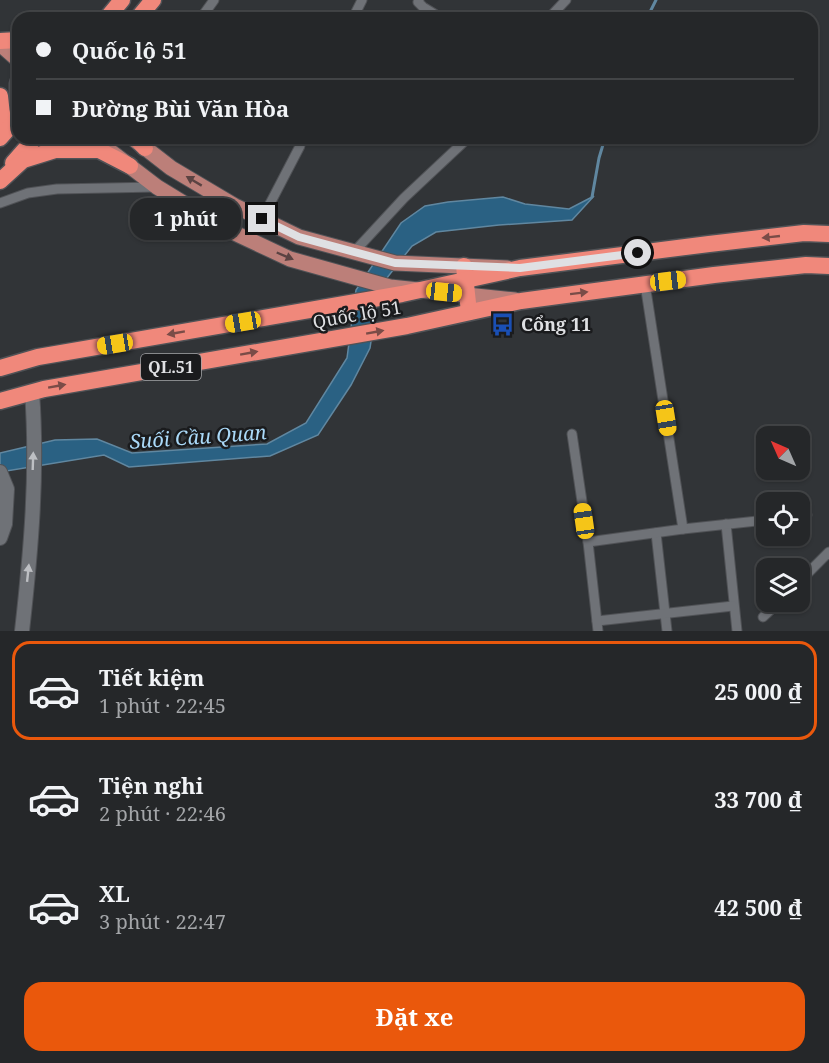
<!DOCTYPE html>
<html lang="vi">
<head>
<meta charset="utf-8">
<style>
	body { margin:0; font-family:"Noto Serif",serif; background:#313335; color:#f1f3f6; height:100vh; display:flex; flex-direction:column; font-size:22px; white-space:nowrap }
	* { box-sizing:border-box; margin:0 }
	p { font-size:20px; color:#a3a5a8 }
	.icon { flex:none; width:33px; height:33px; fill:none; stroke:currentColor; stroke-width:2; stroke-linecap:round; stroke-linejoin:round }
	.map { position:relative; height:631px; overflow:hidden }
	.panel { display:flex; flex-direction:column; background:#252729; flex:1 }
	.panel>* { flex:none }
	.top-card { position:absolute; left:12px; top:12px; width:806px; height:132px; border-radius:18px; box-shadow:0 2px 4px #0004,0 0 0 2px #424446; display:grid; align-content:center; height:132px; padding:0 24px; background:#252729 }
	.needle { width:39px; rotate:315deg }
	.tools { position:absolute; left:756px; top:426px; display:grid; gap:12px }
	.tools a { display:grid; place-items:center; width:54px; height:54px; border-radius:12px; background:#252729; box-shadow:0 2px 4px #0004,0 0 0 2px #424446; font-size:30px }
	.end { position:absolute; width:27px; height:27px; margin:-14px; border:8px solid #dfe0e3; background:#111; box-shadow:0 0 0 3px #111 }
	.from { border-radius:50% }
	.bubble { position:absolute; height:42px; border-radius:18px; background:#252729; box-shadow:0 2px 4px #0004,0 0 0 2px #424446; font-size:20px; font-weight:700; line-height:42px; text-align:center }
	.car { position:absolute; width:18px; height:36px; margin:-18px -9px; border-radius:8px; box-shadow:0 0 4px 2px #0007; background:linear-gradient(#f5c518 24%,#345 0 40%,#f5c518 0 76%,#345 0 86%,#f5c518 0) }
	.top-card b { display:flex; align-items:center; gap:21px; height:57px; font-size:22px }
	.top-card b+b { border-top:2px solid #424446 }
	.top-card i { width:15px; height:15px; background:#f1f3f6 }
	ul { padding:10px 0 0; list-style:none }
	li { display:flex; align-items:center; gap:18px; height:99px; margin:0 12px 9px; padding:0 12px; border:3px solid transparent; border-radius:18px }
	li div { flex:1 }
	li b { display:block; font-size:22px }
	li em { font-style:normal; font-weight:700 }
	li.on { border-color:#ea580c }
	li>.icon { width:54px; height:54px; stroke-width:1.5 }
	.action { display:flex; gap:12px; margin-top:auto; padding:12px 24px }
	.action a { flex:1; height:69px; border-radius:18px; background:#ea580c; color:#fff; font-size:24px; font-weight:700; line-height:69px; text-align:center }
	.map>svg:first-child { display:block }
</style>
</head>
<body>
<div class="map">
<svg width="829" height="631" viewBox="0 0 829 631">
	<rect width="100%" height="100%" fill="#313437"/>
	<polygon fill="#2a6183" stroke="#6087a0" stroke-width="1.5" points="594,196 572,220 499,225 436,232 412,246 379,288 370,348 351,385 318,435 270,456 129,467 104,455 0,472 0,453 55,440 97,439 132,453 267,444 306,423 347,358 356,290 401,223 425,206 448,202 503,197 525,204 569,209"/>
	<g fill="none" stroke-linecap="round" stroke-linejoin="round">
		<g stroke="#6087a0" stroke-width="3">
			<polyline points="647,18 656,0"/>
			<polyline points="592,197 599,158 605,138"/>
		</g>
		<defs>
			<g id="street">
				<polyline points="419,0 418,2 423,7 441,18"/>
				<polyline points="201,18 214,0"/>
				<polyline points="353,18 362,0"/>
				<polyline points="549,18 566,0"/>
				<polyline points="0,203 28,193 57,189 157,187"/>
				<polyline points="262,219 300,146"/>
				<polyline points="354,252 404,198 468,138"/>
				<polyline points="572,434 588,542"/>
				<polyline points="800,516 807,515"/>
				<polyline points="726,524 737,631"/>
				<polyline points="683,529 766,520"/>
				<polyline points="656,533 667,631"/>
				<polyline points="800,581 829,552"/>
				<polyline points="763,617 779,602"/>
				<polyline points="597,621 733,606"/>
				<polyline points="598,631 588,542 683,529 645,284"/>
			</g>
			<g id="secondary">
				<polyline points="0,472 7,489 5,524 0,538"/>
				<path d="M22 631C31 551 38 472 32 392"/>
			</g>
			<g id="primary">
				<polyline points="0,44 18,60"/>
				<polyline points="93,138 157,187 224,228 290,259 390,287 515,300"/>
				<polyline points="135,140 171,168 235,206 299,237 395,263 507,268"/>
			</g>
			<g id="highway">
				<polyline points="107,18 122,0"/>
				<polyline points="138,18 153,0"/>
				<polyline points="0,41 18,40"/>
				<polyline points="18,83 18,100"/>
				<polyline points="0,96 2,115 0,122"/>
				<polyline points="0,138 15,121 18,111"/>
				<polyline points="136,138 145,148"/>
				<polyline points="13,163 35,138"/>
				<polyline points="0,181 23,160 55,150 99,150 130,166"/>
				<polyline points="464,266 469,312"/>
				<polyline points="0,368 38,357 402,294 520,268 709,244 804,233 829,234"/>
				<polyline points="0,401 44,389 407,326 521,301 714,275 806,265 829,266"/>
			</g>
		</defs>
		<use href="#street" stroke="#505256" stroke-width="11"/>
		<use href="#secondary" stroke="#505256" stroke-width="16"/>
		<use href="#primary" stroke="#505256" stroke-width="17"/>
		<use href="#highway" stroke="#505256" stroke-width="19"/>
		<use href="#street" stroke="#6f7277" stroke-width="9"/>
		<use href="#secondary" stroke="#6f7277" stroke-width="14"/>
		<use href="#primary" stroke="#bc7f79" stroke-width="15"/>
		<use href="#highway" stroke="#f0887b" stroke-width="16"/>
	</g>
	<defs><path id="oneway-solid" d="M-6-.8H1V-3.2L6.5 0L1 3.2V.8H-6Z" transform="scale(1.5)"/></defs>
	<g fill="#5b4342">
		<use href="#oneway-solid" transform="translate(194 181) rotate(-149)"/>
		<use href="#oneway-solid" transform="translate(285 256) rotate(23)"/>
	</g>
	<g fill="#7a4c47">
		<use href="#oneway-solid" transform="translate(771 237) rotate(174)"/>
		<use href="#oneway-solid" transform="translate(579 293) rotate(-7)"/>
		<use href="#oneway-solid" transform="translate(375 332) rotate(-10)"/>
		<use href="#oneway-solid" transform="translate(176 333) rotate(170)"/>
		<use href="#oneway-solid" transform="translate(249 353) rotate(-10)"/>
		<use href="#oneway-solid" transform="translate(57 386) rotate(-10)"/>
	</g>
	<g fill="#bdbfc3">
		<use href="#oneway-solid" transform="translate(33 461) rotate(-88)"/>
		<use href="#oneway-solid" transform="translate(28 573) rotate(-84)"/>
	</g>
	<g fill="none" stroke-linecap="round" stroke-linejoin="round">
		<polyline stroke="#dfe0e3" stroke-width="8" points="262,219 299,237 395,263 520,268 638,253"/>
	</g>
	<defs>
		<symbol id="bus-bare" viewBox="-9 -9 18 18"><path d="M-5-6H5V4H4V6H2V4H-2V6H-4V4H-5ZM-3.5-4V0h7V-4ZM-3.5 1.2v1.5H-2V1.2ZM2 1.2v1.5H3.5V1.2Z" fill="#1a4fb4" stroke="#1a1b1d" stroke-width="2.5" paint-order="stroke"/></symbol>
	</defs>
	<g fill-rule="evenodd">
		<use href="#bus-bare" x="486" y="308" width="33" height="33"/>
	</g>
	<g text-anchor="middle" stroke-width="5" stroke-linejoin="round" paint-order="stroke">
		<rect fill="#1a1b1d" stroke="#a4a5a8" stroke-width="1.5" x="141" y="354" width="60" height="26" rx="4.5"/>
		<g font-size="16" font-weight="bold" fill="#dfe0e3">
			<text x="171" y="373">QL.51</text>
		</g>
		<g font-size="18" fill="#dfe0e3" stroke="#1a1b1d">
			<text transform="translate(357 315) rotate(-10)" y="6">Quốc lộ 51</text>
		</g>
		<g font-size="18" font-weight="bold" fill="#dfe0e3" stroke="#1a1b1d" text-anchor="start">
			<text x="521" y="331">Cổng 11</text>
		</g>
		<g font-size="20" font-style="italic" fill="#aad9f8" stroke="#1a1b1d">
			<text transform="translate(198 437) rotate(-4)" y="7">Suối Cầu Quan</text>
		</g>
	</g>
</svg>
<div class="tools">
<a><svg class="needle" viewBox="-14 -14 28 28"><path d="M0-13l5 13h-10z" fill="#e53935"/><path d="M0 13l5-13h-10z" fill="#a3a5a8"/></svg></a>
<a><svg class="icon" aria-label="locate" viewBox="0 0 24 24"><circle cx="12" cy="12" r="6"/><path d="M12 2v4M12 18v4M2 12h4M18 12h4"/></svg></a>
<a><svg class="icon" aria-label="layers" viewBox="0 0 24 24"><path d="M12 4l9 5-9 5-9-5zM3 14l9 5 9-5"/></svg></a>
</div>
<i class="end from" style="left:638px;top:253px"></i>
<i class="end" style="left:262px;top:219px"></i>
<div class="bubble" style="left:130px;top:198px;width:111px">1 phút</div>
<i class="car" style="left:668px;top:281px;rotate:83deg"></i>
<i class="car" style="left:444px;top:292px;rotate:96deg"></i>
<i class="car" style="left:243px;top:322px;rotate:260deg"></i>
<i class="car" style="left:115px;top:344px;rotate:261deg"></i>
<i class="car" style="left:666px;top:418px;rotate:171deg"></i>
<i class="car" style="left:584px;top:521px;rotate:352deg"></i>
<div class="top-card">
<b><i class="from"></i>Quốc lộ 51</b>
<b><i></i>Đường Bùi Văn Hòa</b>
</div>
</div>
<section class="panel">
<ul>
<li class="on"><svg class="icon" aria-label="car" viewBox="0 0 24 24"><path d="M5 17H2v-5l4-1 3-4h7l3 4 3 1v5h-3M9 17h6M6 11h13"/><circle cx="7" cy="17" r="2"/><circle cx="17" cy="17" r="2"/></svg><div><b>Tiết kiệm</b><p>1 phút · 22:45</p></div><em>25 000 ₫</em></li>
<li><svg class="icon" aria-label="car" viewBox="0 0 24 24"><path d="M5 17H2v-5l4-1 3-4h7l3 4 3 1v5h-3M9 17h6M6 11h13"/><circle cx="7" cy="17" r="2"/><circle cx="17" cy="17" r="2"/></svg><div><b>Tiện nghi</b><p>2 phút · 22:46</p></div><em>33 700 ₫</em></li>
<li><svg class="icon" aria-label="car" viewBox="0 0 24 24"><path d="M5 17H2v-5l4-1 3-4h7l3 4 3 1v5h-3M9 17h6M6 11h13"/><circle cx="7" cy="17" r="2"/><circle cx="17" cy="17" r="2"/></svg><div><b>XL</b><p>3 phút · 22:47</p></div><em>42 500 ₫</em></li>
</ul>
<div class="action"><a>Đặt xe</a></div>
</section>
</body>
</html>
